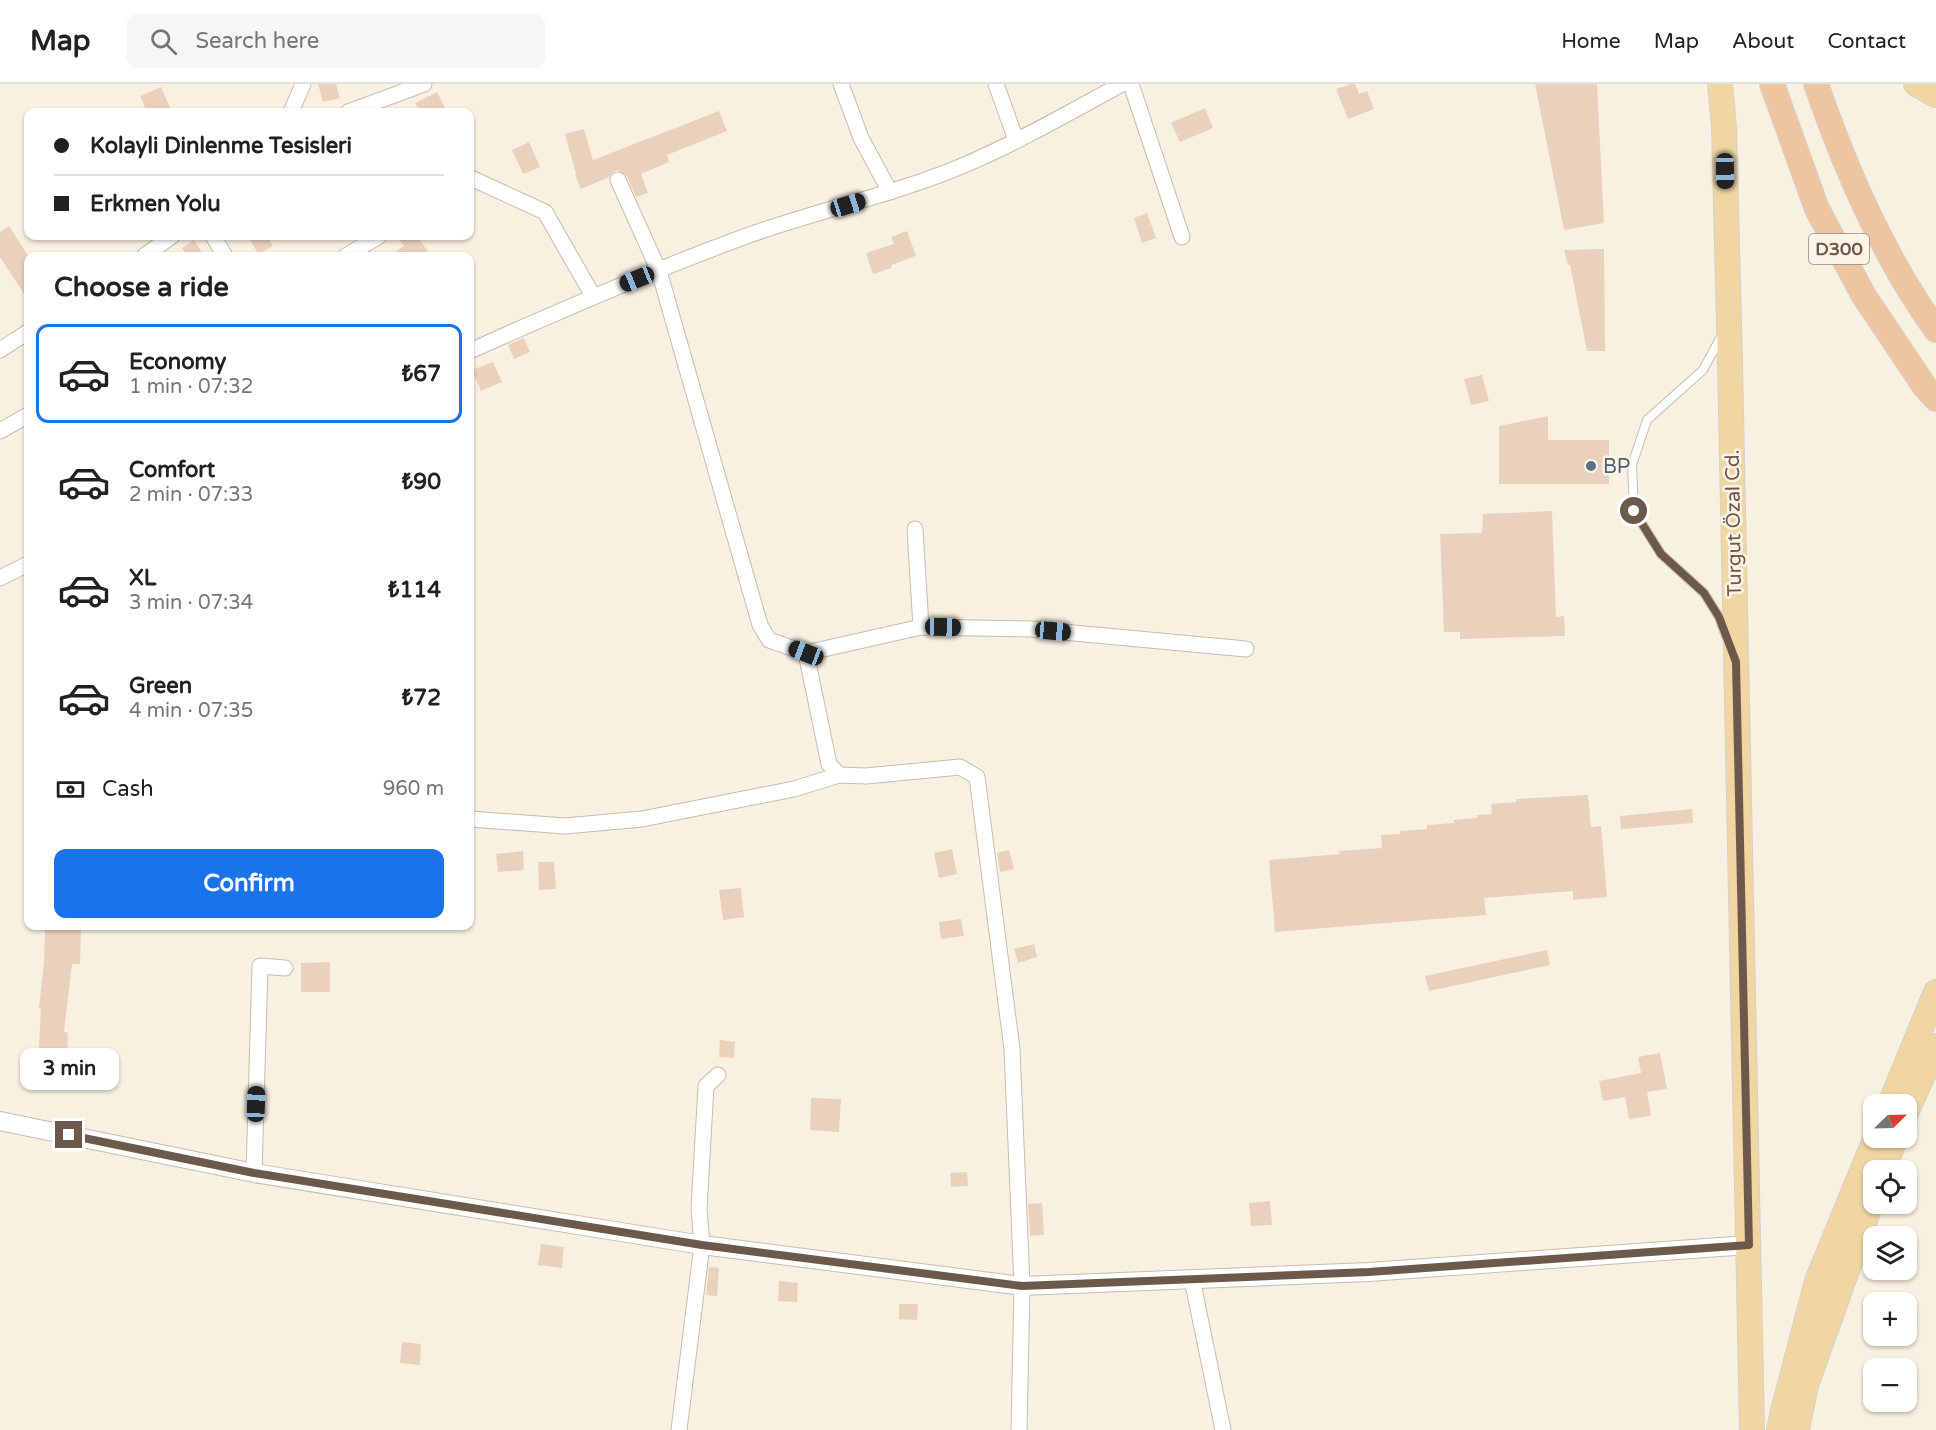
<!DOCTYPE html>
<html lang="en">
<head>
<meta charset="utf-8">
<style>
	body { margin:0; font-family:"Varela Round",sans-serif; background:#f6f6f6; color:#202124; height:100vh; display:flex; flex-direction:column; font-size:22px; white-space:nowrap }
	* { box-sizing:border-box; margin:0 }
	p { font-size:20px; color:#757577 }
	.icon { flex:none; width:33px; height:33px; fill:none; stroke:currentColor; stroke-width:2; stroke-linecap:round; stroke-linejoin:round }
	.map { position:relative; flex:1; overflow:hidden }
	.details { position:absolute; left:24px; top:168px; width:450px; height:678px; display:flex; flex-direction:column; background:#fff; border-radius:12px; box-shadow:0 2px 4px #0004 }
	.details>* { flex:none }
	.banner { position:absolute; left:24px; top:24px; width:450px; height:132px; border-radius:12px; box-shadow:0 2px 4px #0004; display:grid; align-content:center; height:132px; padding:0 30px; background:#fff }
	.needle { width:39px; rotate:67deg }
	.fabs { position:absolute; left:1863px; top:1010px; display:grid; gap:12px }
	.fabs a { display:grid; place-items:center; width:54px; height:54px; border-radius:12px; background:#fff; box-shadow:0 2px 4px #0004; font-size:30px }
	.end { position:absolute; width:27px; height:27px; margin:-14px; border:8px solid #6d594c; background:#fff; box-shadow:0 0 0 3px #fff }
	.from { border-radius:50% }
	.bubble { position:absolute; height:42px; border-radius:12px; background:#fff; box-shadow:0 2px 4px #0004; font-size:20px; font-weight:700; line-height:42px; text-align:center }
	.car { position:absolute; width:18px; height:36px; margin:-18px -9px; border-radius:8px; box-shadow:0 0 4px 2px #0007; background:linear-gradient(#222 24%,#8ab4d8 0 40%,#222 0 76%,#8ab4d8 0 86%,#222 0) }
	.banner b { display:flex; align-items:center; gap:21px; height:57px; font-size:22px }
	.banner b+b { border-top:2px solid #e0e0e0 }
	.banner i { width:15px; height:15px; background:#202124 }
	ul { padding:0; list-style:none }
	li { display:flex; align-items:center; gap:18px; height:99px; margin:0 12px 9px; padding:0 18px; border:3px solid transparent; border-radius:12px }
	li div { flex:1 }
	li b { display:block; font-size:22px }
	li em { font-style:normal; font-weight:700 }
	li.active { border-color:#1a73e8 }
	li>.icon { width:54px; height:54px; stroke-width:1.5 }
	h2 { padding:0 30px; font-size:27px; line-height:72px }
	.pay { display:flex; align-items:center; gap:15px; height:66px; padding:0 30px; font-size:22px }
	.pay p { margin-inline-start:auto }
	.button { display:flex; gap:12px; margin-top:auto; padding:12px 30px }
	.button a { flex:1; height:69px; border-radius:12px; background:#1a73e8; color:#fff; font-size:24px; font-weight:700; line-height:69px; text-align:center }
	header { display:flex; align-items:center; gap:36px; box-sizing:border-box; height:84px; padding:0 30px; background:#fff; border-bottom:2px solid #e0e0e0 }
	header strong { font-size:28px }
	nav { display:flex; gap:33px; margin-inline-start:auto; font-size:21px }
	.search { width:420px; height:54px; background:#f6f6f6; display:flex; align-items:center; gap:15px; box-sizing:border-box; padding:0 21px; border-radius:12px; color:#757577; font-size:22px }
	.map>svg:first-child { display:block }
</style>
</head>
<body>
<header>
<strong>Map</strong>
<div class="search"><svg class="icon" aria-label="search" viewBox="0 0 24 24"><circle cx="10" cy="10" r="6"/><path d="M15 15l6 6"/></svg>Search here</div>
<nav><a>Home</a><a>Map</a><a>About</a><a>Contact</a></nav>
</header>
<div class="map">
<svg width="1936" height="1346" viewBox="0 0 1936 1346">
	<rect width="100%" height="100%" fill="#f8f1e2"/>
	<g fill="#ead1bd">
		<polygon points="318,0 336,0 340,14 323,18"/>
		<polygon points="1351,0 1355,0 1359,10 1367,7 1374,25 1348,35 1336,5"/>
		<polygon points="1535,0 1597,0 1604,139 1564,146"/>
		<polygon points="161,3 172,28 147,28 140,12"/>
		<polygon points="437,8 447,28 420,28 415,19"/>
		<polygon points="1205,24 1213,44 1180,58 1171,39"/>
		<polygon points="719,27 727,47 667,71 669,78 641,90 648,109 636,113 627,92 618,86 614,87 609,93 581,105 575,91 576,90 565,50 584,45 593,76"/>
		<polygon points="529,58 540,83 523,90 512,66"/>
		<polygon points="1147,129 1156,154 1142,159 1134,134"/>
		<polygon points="9,142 28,172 28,216 0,173 0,148"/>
		<polygon points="907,147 916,172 891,181 892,184 873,190 866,169 894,160 891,153"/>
		<polygon points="248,152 267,152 273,162 258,170"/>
		<polygon points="396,152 417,152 431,172 389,172 404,162"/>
		<polygon points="194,156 204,172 188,172 182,164"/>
		<polygon points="1604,165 1605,267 1587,267 1570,181 1568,181 1564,166"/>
		<polygon points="524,254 530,268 514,275 508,261"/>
		<polygon points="493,278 502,298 481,307 472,286"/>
		<polygon points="1482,291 1489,317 1471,321 1464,295"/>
		<polygon points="1548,332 1548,356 1609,356 1609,400 1499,400 1499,342"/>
		<polygon points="1552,427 1556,533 1564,532 1565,552 1460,555 1460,548 1444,548 1440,450 1482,449 1483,430"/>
		<polygon points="1588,711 1591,743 1601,742 1607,813 1573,816 1573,807 1484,814 1486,831 1275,848 1269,776 1340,770 1339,767 1382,764 1381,751 1400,750 1400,747 1427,745 1427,741 1454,739 1454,736 1477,734 1477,731 1492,730 1491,720 1516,718 1516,715"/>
		<polygon points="1692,725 1693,739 1621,745 1620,732"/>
		<polygon points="952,765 957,790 939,794 934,769"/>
		<polygon points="1009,766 1014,785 1000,788 997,769"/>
		<polygon points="523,767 524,786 498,788 496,770"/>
		<polygon points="538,778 554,778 556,805 539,806"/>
		<polygon points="741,804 744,833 723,836 719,806"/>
		<polygon points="961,835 964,852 941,855 939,838"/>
		<polygon points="45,844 81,846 80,880 72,880 64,948 68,949 67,980 58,979 58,983 38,981 41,924 39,924 44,878"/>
		<polygon points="1034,860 1037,873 1018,879 1014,865"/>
		<polygon points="1547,866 1550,881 1429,907 1425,892"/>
		<polygon points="330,878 330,908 301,908 301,879"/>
		<polygon points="720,956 735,958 734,974 719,973"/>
		<polygon points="1660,969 1667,1005 1647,1008 1651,1032 1629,1035 1625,1013 1603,1017 1599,997 1641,989 1638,973"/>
		<polygon points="811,1014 841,1015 839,1048 810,1046"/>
		<polygon points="967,1088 968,1102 951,1103 950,1089"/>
		<polygon points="1270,1117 1272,1141 1251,1142 1249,1119"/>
		<polygon points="1042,1119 1044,1151 1030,1152 1028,1120"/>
		<polygon points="541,1160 564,1163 562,1184 538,1181"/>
		<polygon points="709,1183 719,1184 717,1212 706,1211"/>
		<polygon points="779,1197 798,1199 797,1218 778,1217"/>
		<polygon points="899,1220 918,1220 917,1236 899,1235"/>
		<polygon points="402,1258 421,1260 420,1281 400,1279"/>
	</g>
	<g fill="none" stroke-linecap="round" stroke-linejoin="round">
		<defs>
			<polyline id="service" points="1722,251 1703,286 1647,336 1632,381 1634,427 1661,470 1704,509 1719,533 1726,552"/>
			<g id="minor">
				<polyline points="841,0 861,54 890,108"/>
				<polyline points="996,0 1016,56"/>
				<polyline points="1131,0 1182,153"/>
				<polyline points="291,28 303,0"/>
				<polyline points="348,28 424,0"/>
				<polyline points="470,95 471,94 545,128 593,212"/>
				<polyline points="618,96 659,187 760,541 769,556 806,569 921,543 1031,545 1246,565"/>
				<polyline points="213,152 225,172"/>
				<polyline points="144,172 172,152"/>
				<polyline points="346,172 379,152"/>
				<polyline points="0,266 28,248"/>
				<path d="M470 267C559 227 649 188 741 154 816 126 896 111 969 79 1022 56 1072 27 1122 0"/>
				<polyline points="0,347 28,331"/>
				<polyline points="915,445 921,543"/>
				<polyline points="0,494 28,480"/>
				<polyline points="806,569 829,680 839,691"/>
				<polyline points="470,735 565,742 642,735 794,705 839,691 866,692 960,683 977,693 1012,965 1022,1202 1019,1346"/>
				<polyline points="254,1089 260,882 285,884"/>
				<polyline points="1192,1195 1223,1346"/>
				<polyline points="679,1346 702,1161 699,1125 706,1002 718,991"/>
			</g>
			<polyline id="tertiary" points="0,1037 254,1089 702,1161 1022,1202 1369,1188 1748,1161"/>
			<g id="primary">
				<polyline points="1720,0 1724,43 1730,278 1752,1346"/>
				<polyline points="1916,0 1936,11"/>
				<polyline points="1890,1020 1936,908"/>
				<polyline points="1906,1029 1936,962"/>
				<polyline points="1883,1086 1896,1053"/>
				<polyline points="1779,1346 1783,1327 1817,1197 1876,1053"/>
				<polyline points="1797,1346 1806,1301 1874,1111"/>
			</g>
			<g id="trunk">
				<polyline points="1772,0 1817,125 1864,212 1925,303 1936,315"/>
				<path d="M1816 0C1846 86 1883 172 1936 246"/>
			</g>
		</defs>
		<use href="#service" stroke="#cabbad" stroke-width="10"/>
		<use href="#minor" stroke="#cabbad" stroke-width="17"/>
		<use href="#tertiary" stroke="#cabbad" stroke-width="20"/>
		<use href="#primary" stroke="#d6d1cd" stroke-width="26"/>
		<use href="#trunk" stroke="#d6d1cd" stroke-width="26"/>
		<use href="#service" stroke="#fff" stroke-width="8"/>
		<use href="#minor" stroke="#fff" stroke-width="15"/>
		<use href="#tertiary" stroke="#fff" stroke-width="18"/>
		<use href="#primary" stroke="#efd6a2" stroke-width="24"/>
		<use href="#trunk" stroke="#edc6a1" stroke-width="24"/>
	</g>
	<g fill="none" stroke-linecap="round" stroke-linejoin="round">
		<polyline stroke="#6d594c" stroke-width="8" points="69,1051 254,1089 702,1161 1022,1202 1369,1188 1749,1161 1736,578 1719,533 1704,509 1661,470 1634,427"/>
	</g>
	<circle fill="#5c6f8a" stroke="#fcf5e7" stroke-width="2" cx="1591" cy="382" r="6"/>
	<g text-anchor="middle" stroke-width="5" stroke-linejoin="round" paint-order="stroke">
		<rect fill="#fcf5e7" stroke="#98887a" stroke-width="1.5" x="1809" y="150" width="60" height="30" rx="4.5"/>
		<g font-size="18" font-weight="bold" fill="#6d594c">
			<text x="1839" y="171">D300</text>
		</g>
		<g font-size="20" fill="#4e5e75" stroke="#fcf5e7" text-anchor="start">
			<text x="1603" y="389">BP</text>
		</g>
		<g font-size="20" fill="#6d594c" stroke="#fcf5e7">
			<text transform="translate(1733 439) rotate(-91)" y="7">Turgut Özal Cd.</text>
		</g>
	</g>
</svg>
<div class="fabs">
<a><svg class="needle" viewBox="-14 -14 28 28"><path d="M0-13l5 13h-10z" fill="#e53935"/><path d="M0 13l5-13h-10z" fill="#757577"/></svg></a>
<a><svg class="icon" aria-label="locate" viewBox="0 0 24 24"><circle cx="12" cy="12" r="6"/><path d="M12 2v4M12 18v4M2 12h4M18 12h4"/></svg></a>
<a><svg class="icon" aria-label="layers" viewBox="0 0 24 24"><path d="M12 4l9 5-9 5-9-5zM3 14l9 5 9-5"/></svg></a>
<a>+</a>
<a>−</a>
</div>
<i class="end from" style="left:1634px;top:427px"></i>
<i class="end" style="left:69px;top:1051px"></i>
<div class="bubble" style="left:20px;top:964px;width:99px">3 min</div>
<i class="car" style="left:1725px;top:87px;rotate:179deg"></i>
<i class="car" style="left:848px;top:121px;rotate:73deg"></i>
<i class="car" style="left:637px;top:195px;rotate:248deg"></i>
<i class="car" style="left:943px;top:543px;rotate:91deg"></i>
<i class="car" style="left:1053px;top:547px;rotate:95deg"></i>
<i class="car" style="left:806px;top:569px;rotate:291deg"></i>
<i class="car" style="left:256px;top:1020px;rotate:2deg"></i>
<div class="banner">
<b><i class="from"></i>Kolayli Dinlenme Tesisleri</b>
<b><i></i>Erkmen Yolu</b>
</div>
<section class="details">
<h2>Choose a ride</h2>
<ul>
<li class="active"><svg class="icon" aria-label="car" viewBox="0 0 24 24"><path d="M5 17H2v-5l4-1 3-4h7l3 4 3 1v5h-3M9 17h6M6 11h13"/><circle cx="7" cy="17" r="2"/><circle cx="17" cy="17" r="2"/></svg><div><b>Economy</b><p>1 min · 07:32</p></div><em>₺67</em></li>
<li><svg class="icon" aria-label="car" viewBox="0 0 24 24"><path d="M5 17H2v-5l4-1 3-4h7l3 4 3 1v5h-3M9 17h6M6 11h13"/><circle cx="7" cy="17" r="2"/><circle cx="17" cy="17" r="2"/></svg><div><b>Comfort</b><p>2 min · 07:33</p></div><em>₺90</em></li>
<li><svg class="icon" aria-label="car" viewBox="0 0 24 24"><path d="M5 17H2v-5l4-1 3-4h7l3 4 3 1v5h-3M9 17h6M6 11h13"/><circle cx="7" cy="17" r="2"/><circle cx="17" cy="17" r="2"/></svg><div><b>XL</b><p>3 min · 07:34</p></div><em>₺114</em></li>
<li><svg class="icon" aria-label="car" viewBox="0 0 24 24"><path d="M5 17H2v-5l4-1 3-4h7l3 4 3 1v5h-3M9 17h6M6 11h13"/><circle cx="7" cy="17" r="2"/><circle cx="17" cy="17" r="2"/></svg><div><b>Green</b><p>4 min · 07:35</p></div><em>₺72</em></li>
</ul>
<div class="pay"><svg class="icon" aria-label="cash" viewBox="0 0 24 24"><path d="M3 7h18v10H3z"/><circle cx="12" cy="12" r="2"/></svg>Cash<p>960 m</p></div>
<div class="button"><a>Confirm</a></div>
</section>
</div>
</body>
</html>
